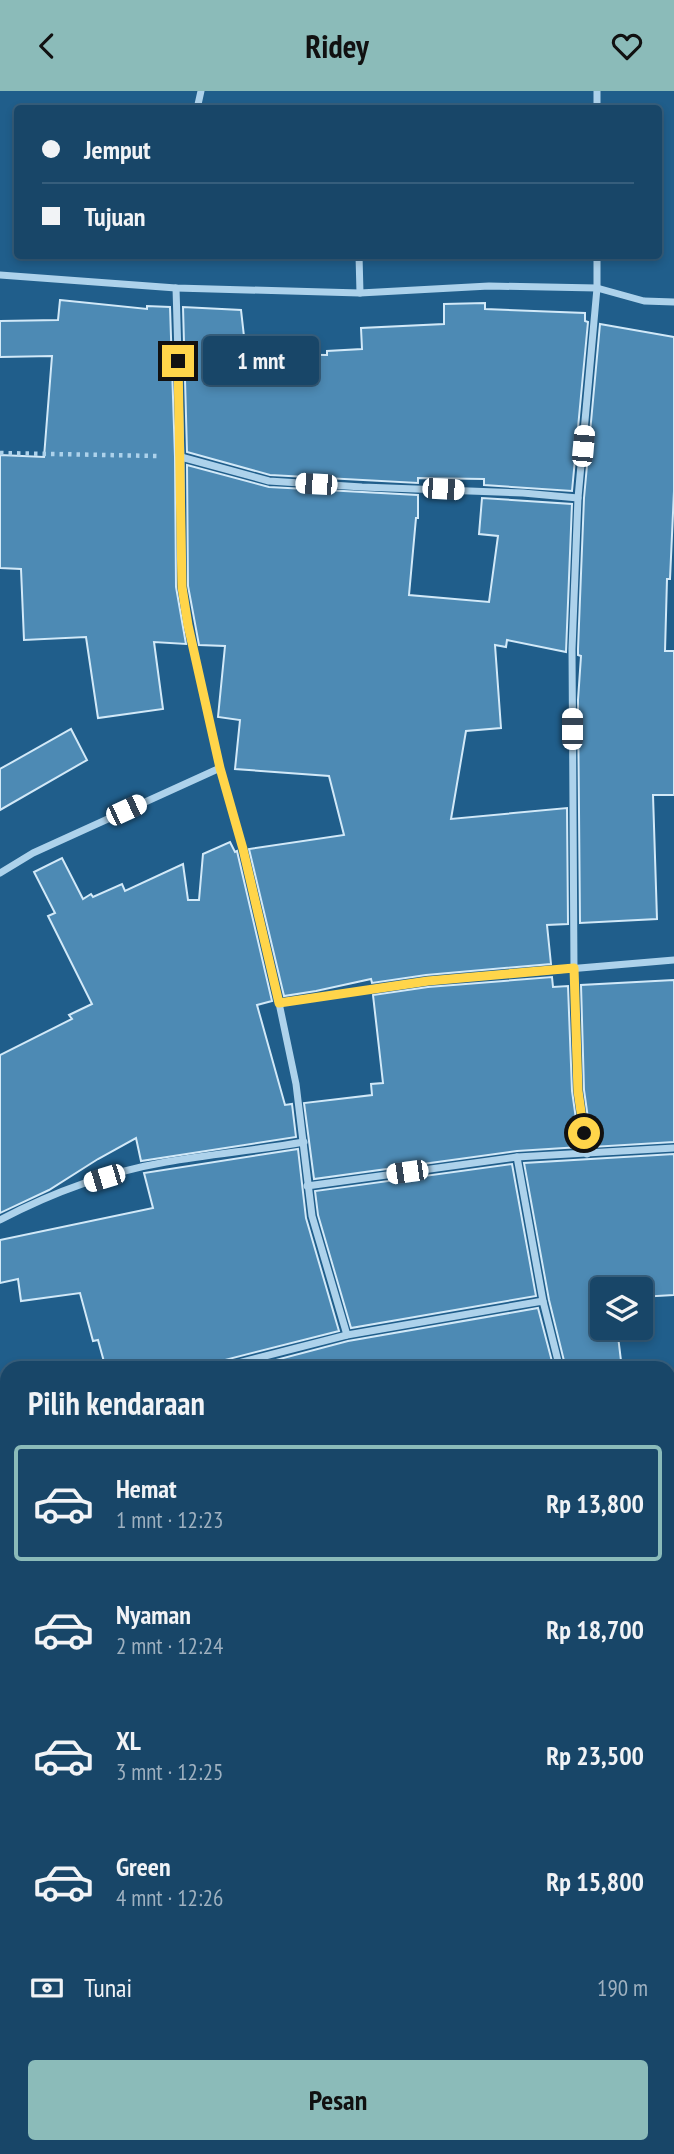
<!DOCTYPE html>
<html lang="id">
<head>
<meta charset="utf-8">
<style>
	body { margin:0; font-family:"PT Sans Narrow",sans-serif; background:#214d6e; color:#f1f3f6; height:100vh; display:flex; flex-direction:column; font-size:26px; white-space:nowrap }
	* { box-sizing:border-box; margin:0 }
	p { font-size:23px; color:#9fb1c0 }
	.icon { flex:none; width:38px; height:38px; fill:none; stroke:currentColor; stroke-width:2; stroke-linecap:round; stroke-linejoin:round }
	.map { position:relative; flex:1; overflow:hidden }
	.details { position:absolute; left:0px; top:1270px; width:676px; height:793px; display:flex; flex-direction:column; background:#184668; border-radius:21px 21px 0 0; box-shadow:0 4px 10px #0003,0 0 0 2px #365e7c }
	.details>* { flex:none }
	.hud { position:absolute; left:14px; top:14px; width:648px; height:154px; border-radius:7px; box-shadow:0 4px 10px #0003,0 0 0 2px #365e7c; display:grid; align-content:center; height:154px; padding:0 28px; background:#184668 }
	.fabs { position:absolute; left:590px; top:1186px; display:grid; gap:14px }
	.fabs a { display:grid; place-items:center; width:63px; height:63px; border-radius:7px; background:#184668; box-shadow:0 4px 10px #0003,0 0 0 2px #365e7c; font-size:35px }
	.end { position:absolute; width:32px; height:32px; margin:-16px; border:9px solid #ffd54a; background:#111; box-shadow:0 0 0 4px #111 }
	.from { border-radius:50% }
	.bubble { position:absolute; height:49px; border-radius:7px; background:#184668; box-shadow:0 4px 10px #0003,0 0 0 2px #365e7c; font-size:23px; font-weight:600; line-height:49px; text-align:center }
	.car { position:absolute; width:21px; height:42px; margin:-21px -10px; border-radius:9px; box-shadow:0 0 5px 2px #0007; background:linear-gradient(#fff 24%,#345 0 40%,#fff 0 76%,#345 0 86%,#fff 0) }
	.hud b { display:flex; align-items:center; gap:24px; height:66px; font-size:26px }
	.hud b+b { border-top:2px solid #365e7c }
	.hud i { width:18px; height:18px; background:#f1f3f6 }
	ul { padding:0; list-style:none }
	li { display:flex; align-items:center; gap:21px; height:116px; margin:0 14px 10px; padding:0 14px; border:4px solid transparent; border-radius:7px }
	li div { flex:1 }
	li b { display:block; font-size:26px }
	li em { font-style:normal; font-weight:600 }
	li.current { border-color:#8bbbb9 }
	li>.icon { width:63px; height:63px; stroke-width:1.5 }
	h2 { padding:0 28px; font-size:32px; line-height:84px }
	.pay { display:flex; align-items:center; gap:18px; height:77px; padding:0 28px; font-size:26px }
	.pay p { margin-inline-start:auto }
	.cta { display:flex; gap:14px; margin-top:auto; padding:14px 28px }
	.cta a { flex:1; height:80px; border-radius:7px; background:#8bbbb9; color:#111; font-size:28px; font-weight:600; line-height:80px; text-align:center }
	header { display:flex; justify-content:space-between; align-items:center; height:91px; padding:0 28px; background:#8bbbb9; color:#111; font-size:32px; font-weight:600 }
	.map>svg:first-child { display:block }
</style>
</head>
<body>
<header><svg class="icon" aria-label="back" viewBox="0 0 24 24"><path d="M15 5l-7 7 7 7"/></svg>Ridey<svg class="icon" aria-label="heart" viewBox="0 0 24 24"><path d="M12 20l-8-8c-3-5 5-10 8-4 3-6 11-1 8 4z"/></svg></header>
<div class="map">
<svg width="674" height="2063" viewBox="0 0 674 2063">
	<rect width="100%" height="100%" fill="#205e8b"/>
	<g fill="#4d8ab4" stroke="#d2e9f8" stroke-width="2">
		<polygon points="60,209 147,218 147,215 170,216 175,366 176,496 186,553 154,551 163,618 98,627 86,546 24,549 21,478 0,477 0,364 44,366 52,265 0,266 0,230 58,229"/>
		<polygon points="485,212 485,218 585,222 585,230 588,231 572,400 484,394 484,388 418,387 418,392 270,384 187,361 183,216 241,219 246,263 327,264 327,260 362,258 361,237 444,233 444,213"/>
		<polygon points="600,233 674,246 674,400 670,488 667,488 665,560 674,560 674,704 653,704 657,828 580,832 578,609 581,565 578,564 578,558 584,407"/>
		<polygon points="187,374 269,396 418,404 418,427 416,427 409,504 489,511 498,445 479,443 482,407 572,413 566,561 507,549 506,556 495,554 501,637 466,640 451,728 567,717 568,833 547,834 551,873 426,884 372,892 371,888 316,900 284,905 249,758 344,744 329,685 235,678 240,629 218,626 225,555 199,554 188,495"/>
		<polygon points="71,638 87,669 0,719 0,678"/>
		<polygon points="230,751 235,761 237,760 272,910 257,914 285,1014 292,1013 296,1046 141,1070 136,1047 98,1068 49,1099 0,1122 0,964 72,928 69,924 92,913 48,825 55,822 34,781 62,767 83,808 91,803 93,806 122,793 125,800 183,773 188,809 199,809 203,763"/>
		<polygon points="552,886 553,896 568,895 572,1000 580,1056 517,1060 314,1088 304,1012 372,1004 371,993 383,992 373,904 428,896"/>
		<polygon points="674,889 674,1051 592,1056 584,999 581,894"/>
		<polygon points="298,1058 306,1127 339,1240 213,1272 209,1278 106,1278 98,1249 93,1250 80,1202 21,1210 18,1188 0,1192 0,1149 153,1117 144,1082"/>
		<polygon points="674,1063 674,1204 640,1206 640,1199 602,1199 602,1237 617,1237 622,1278 566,1278 549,1209 524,1072"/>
		<polygon points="512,1073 536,1205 351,1237 318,1124 315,1100"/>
		<polygon points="538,1217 554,1278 242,1278 348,1250"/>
	</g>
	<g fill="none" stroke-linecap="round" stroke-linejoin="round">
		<polyline stroke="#add2eb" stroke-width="4.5" stroke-dasharray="3.5 5" stroke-linecap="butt" points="0,362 157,365"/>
		<g stroke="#add2eb" stroke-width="7">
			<polyline points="597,0 597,18"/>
			<polyline points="197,18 201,0"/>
			<polyline points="359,164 360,202"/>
			<polyline points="0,184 176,197 360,202 489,195 597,197 644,210 674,211"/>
			<polyline points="176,197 181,366 182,496 188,534 220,677 243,758 279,912 296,993 312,1125 347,1244"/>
			<polyline points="181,366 269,390 362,396 523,402 578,407"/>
			<polyline points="0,782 33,762 220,677"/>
			<polyline points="279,912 427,890 674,869"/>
			<polyline points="587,1063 578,1000 574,877 572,558 578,407 597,197 597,164"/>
			<polyline points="517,1066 543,1210"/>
			<polyline points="307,1095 517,1066 674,1057"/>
			<path d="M0 1129C51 1102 109 1081 166 1071 212 1063 258 1059 304 1051"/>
			<polyline points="215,1278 347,1244 543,1210 560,1278"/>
			<polyline points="668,1314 674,1313"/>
			<polyline points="668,1595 674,1595"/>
			<polyline points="0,1675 7,1671"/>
			<polyline points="668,1994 674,1992"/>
			<polyline points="238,2056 241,2063"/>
		</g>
	</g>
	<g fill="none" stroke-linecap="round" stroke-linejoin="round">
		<polyline stroke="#ffd54a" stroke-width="9" points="178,270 182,496 188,534 220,677 243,758 279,912 428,890 574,877 578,1000 584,1042"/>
	</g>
</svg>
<div class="fabs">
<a><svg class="icon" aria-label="layers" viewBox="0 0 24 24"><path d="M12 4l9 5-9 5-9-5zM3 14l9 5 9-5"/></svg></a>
</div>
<i class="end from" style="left:584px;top:1042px"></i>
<i class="end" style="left:178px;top:270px"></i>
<div class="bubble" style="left:203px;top:245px;width:116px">1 mnt</div>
<i class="car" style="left:583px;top:355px;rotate:5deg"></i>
<i class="car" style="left:316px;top:393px;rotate:273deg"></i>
<i class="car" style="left:443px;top:398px;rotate:93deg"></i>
<i class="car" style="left:572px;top:638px;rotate:0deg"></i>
<i class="car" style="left:126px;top:719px;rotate:65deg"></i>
<i class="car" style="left:407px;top:1081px;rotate:262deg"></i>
<i class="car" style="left:104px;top:1087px;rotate:253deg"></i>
<div class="hud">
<b><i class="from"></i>Jemput</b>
<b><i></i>Tujuan</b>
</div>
<section class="details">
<h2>Pilih kendaraan</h2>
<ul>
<li class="current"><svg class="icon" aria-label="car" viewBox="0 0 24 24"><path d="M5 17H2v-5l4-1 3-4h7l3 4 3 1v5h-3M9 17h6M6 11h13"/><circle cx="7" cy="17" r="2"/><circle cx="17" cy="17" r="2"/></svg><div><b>Hemat</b><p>1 mnt · 12:23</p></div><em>Rp 13,800</em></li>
<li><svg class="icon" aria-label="car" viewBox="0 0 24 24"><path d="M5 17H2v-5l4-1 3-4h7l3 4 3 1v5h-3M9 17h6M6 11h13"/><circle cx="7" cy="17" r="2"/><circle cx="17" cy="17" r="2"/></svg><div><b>Nyaman</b><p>2 mnt · 12:24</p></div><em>Rp 18,700</em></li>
<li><svg class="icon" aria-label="car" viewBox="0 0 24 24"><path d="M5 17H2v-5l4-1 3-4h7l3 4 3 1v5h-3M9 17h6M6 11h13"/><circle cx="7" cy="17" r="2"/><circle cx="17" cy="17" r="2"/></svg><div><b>XL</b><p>3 mnt · 12:25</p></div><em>Rp 23,500</em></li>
<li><svg class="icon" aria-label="car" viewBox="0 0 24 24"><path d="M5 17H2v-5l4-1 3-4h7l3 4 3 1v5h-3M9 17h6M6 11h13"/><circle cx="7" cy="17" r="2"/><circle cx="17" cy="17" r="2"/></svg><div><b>Green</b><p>4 mnt · 12:26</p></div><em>Rp 15,800</em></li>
</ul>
<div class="pay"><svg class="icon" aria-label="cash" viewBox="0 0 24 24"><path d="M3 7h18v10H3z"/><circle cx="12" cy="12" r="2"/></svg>Tunai<p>190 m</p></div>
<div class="cta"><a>Pesan</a></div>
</section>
</div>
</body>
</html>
